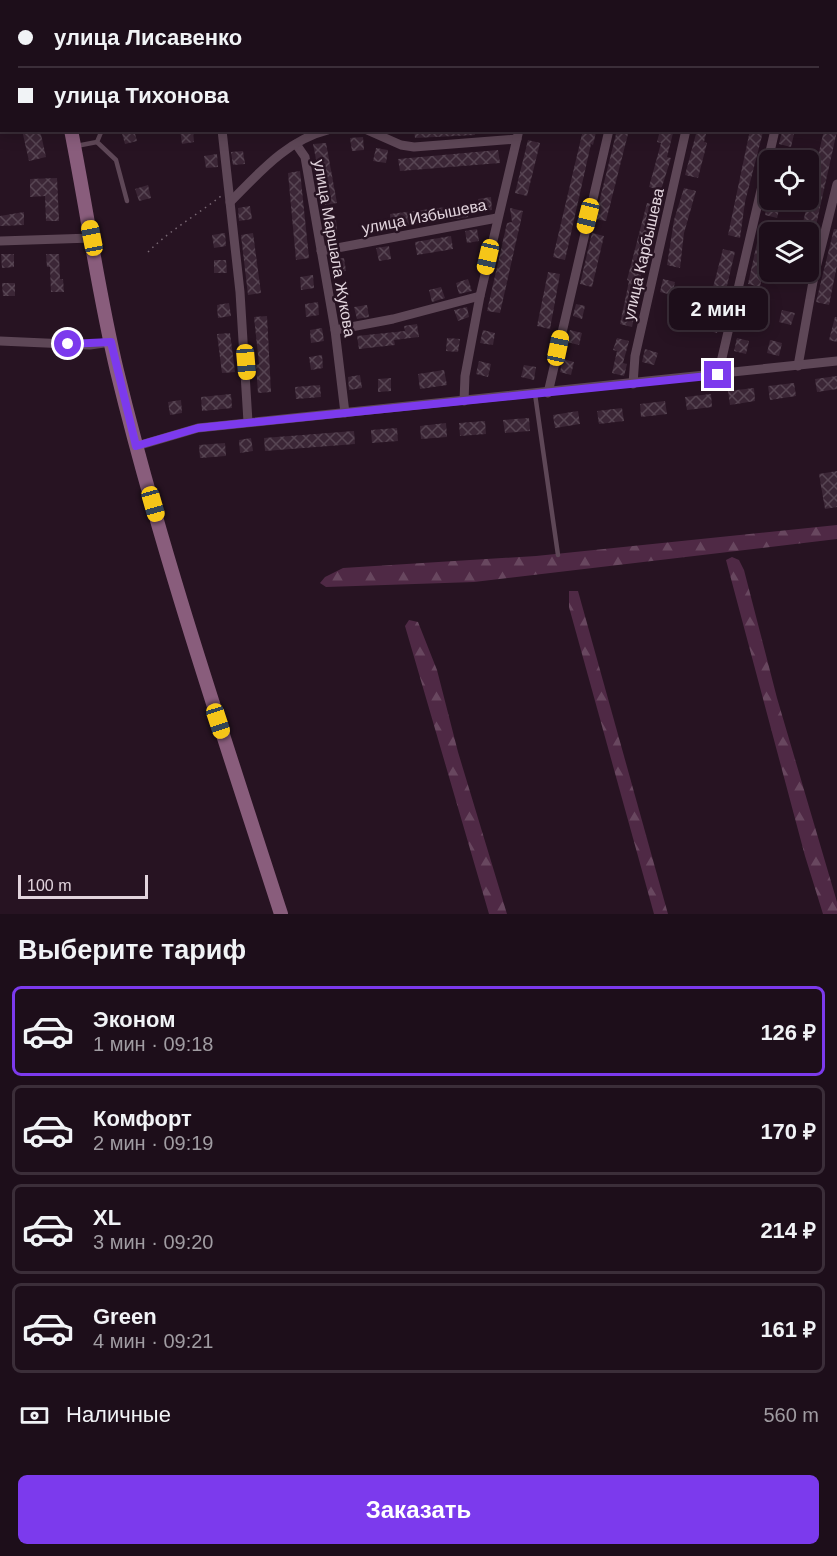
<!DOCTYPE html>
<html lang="ru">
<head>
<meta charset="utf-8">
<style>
	body { margin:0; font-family:Arial,sans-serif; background:#2a1c27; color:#f1f3f6; height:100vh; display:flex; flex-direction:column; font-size:22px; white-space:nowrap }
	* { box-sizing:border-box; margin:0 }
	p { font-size:20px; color:#a09ca2 }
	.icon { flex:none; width:33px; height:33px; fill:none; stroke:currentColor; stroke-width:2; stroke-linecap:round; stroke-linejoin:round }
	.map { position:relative; height:914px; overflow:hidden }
	.drawer { display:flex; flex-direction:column; background:#1d0e1a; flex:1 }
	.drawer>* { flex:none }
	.banner { position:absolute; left:0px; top:0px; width:837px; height:132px; box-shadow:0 3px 15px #0003,0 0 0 2px #3b2e39; display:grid; align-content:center; height:132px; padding:0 18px; background:#1d0e1a }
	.tools { position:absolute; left:759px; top:150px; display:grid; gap:12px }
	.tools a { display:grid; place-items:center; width:60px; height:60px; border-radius:9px; background:#1d0e1a; box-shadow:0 3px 15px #0003,0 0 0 2px #3b2e39; font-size:30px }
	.scale { position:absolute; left:18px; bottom:15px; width:130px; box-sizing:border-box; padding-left:6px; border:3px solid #e2d4dd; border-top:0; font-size:16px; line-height:21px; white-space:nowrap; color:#e2d4dd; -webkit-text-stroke:4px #271322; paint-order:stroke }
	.end { position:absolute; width:27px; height:27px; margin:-14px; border:8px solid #7c3aed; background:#fff; box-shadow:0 0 0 3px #fff }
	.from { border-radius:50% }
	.bubble { position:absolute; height:42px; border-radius:9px; background:#1d0e1a; box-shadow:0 3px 15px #0003,0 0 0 2px #3b2e39; font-size:20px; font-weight:800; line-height:42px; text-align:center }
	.car { position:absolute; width:18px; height:36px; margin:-18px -9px; border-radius:8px; box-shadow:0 0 4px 2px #0007; background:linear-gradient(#f5c518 24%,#345 0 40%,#f5c518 0 76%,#345 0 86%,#f5c518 0) }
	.banner b { display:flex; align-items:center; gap:21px; height:57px; font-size:22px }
	.banner b+b { border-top:2px solid #3b2e39 }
	.banner i { width:15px; height:15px; background:#f1f3f6 }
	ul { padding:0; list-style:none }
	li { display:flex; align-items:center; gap:18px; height:90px; margin:0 12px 9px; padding:0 6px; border:3px solid #3b2e39; border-radius:9px }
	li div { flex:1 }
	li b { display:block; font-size:22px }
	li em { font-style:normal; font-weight:800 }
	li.active { border-color:#7c3aed }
	li>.icon { width:54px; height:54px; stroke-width:1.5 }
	h2 { padding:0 18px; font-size:27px; line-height:72px }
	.pay { display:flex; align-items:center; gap:15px; height:66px; padding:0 18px; font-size:22px }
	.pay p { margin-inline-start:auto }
	.button { display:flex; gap:12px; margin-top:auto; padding:12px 18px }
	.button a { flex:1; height:69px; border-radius:9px; background:#7c3aed; color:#fff; font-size:24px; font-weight:800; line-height:69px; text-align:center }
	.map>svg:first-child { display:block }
</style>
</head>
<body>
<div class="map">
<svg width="837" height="914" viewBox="0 0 837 914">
	<defs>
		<pattern id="forest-firs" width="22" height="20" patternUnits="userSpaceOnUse" patternTransform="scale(1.5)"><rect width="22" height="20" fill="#4f2945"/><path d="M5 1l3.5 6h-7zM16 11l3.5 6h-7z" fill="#68475f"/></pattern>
		<pattern id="building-cross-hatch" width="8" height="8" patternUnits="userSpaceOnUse" patternTransform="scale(1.5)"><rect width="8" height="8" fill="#3b2636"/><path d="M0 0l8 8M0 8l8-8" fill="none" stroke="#574553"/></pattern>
	</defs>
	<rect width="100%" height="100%" fill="#271322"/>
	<g fill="url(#forest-firs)">
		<polygon points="837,525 837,539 474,582 326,587 320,583 325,577 343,568 536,556"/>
		<polygon points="732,557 739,560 744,570 777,698 837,902 837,914 823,914 805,856 726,560"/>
		<polygon points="569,591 578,591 668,914 654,914 569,607"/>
		<polygon points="409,620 418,622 437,670 458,752 507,914 489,914 405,626"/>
	</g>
	<g fill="url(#building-cross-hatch)">
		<polygon points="22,130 40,130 46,157 29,161"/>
		<polygon points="121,130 134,130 137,141 125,144"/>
		<polygon points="180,130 193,130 194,142 182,144"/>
		<polygon points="414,130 474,130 475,135 415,138"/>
		<polygon points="583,130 596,132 593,145 591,144 565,260 553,257"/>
		<polygon points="617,130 629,130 606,221 595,219"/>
		<polygon points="660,130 673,133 667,157 671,158 661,190 649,187 661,143 657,142"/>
		<polygon points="697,130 707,130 704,142 707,143 698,178 685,175"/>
		<polygon points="750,130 763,132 745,202 740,238 728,235"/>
		<polygon points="824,130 837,131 815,230 802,227"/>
		<polygon points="782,131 794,134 791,147 779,144"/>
		<polygon points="363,137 364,150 352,151 350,138"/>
		<polygon points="528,140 540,143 527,196 515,193"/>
		<polygon points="326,143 337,203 325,205 313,144"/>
		<polygon points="376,148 388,150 386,163 373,161"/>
		<polygon points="498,150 500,163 400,171 398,159"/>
		<polygon points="243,151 245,164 233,165 231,152"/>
		<polygon points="217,154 218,167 206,168 204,156"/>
		<polygon points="300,171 309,258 296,260 288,173"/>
		<polygon points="57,178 59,221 46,221 45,196 30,197 30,179"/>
		<polygon points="148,185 151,198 139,201 135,189"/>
		<polygon points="684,188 696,191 684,233 680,268 667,265 674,220"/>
		<polygon points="491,197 492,210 467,213 468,217 462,218 391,227 390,214 479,203 478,199"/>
		<polygon points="647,203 659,206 637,291 640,292 632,327 620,324 629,281 627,280"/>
		<polygon points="768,203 780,206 777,218 765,215"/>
		<polygon points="250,206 252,219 239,221 238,208"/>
		<polygon points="510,208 523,211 500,313 487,311 507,223 512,222"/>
		<polygon points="24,212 24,225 0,226 0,216"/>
		<polygon points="336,219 337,232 325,234 323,221"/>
		<polygon points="477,229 479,241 467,243 465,231"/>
		<polygon points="760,229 770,231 760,287 748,284"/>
		<polygon points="834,229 837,229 837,265 829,305 816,302"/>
		<polygon points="225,233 226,246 214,248 212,235"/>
		<polygon points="253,233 261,293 248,295 241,235"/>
		<polygon points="592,233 604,236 592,287 580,284"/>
		<polygon points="451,236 453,249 417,255 415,242"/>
		<polygon points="389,246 391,259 379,261 376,248"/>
		<polygon points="723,249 735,252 724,298 711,295"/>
		<polygon points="1,254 14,254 14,267 2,268"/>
		<polygon points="46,254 59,254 60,279 63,279 64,292 51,292 50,267 47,267"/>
		<polygon points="344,258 346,271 333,272 332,260"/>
		<polygon points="214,260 226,260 227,273 214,273"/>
		<polygon points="548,272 560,274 550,329 537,326"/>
		<polygon points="313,275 314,288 301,290 300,277"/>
		<polygon points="468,279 472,291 459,294 456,283"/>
		<polygon points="663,279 675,282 672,295 660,292"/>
		<polygon points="2,283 15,283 15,296 3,296"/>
		<polygon points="441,287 445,298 432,302 429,290"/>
		<polygon points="745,300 757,303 754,315 741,312"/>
		<polygon points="318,302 319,315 306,317 305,304"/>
		<polygon points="229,303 231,316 218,318 217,305"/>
		<polygon points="576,304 585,306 582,319 573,316"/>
		<polygon points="367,305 369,317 357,319 354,307"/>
		<polygon points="467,307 469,317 458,321 454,310"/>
		<polygon points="782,310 795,313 791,325 779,322"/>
		<polygon points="267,316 271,392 258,393 256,365 259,364 254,317"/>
		<polygon points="835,317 837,317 837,342 829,340"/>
		<polygon points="708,318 720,321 717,333 705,330"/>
		<polygon points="417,324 419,337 394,340 395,345 359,349 357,336 405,331 404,326"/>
		<polygon points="322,328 324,341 311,343 310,330"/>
		<polygon points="483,330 495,333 493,345 480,343"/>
		<polygon points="570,330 582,333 579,345 567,342"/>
		<polygon points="230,333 235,372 222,373 217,334"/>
		<polygon points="447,338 460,339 458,352 446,351"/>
		<polygon points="617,338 629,341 623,363 627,364 624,376 612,373 617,351 613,350"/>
		<polygon points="737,338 749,341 746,354 734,351"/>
		<polygon points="770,340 782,343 779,356 767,353"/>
		<polygon points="645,349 658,353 654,365 642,362"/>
		<polygon points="322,355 323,368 311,370 309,357"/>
		<polygon points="563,359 574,362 571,375 560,372"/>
		<polygon points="479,361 491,364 488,377 476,374"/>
		<polygon points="524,365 536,367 534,380 521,377"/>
		<polygon points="444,370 447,385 420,389 418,374"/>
		<polygon points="360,375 362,388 349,390 348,377"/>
		<polygon points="837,376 837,389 817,392 815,379"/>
		<polygon points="391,378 391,391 378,392 378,379"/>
		<polygon points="794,383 796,396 770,400 768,386"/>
		<polygon points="320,385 321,397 296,399 295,387"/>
		<polygon points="754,388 755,401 730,405 728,391"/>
		<polygon points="231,394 232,408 202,411 201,397"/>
		<polygon points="711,394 712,407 687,410 685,397"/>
		<polygon points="181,400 182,413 170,415 168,402"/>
		<polygon points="665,401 667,414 641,417 640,404"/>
		<polygon points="622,408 624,421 599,424 597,411"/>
		<polygon points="578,411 580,424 555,428 553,415"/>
		<polygon points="529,418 530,431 505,433 503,420"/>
		<polygon points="485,421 486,434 460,436 459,423"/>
		<polygon points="446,423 447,437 421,439 420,426"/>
		<polygon points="397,428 398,441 372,443 371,430"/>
		<polygon points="354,431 355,444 265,451 264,438"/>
		<polygon points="251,438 253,451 240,453 239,440"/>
		<polygon points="225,443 226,456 200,458 199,445"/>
		<polygon points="837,471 837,507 825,509 819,474"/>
	</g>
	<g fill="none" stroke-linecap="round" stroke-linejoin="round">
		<g stroke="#796874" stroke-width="1.5" stroke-dasharray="1.5 4.5" stroke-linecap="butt">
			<polyline points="596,0 601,2"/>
			<polyline points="836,63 837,64"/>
			<path d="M148 252C170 230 197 215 221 196"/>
		</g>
		<g stroke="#5e4757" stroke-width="4.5">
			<polyline points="76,0 77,2"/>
			<polyline points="450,2 452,0"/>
			<polyline points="466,2 466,0"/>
			<polyline points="102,130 97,142 116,160 127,201"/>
			<polyline points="76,146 97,142"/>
			<polyline points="535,394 558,555"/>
		</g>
		<g stroke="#5e4757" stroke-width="9">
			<polyline points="153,0 154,2"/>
			<polyline points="207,0 208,2"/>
			<polyline points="545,2 545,0"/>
			<polyline points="643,2 644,0"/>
			<polyline points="715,2 716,0"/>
			<polyline points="755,2 755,0"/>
			<polyline points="222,130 240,292 248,422"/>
			<polyline points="367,130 401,145 414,147 517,139"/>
			<polyline points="296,144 305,157 335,330 345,413"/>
			<path d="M230 202C259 173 287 140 328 130"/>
			<polyline points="0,241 92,238"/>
			<polyline points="321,251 497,218"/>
			<polyline points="335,330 393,319 480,296"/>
			<polyline points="0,341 90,345 111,342"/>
			<polyline points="798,366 814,276 837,184"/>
			<polyline points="718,375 775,130"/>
			<polyline points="633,384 635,356 686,130"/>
			<polyline points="548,393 609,130"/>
			<polyline points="464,401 465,376 480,296 519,130"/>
			<polyline points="137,446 198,428 837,361"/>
		</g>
		<g stroke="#895d7c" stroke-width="14">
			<polyline points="44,0 44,2"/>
			<polyline points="726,0 732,2"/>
			<polyline points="836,30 837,30"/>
			<path d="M71 130C87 210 98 292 117 371 162 555 223 734 281 914"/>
		</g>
	</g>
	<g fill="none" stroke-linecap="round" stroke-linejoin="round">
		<polyline stroke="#7c3aed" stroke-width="8" points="68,344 111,342 136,446 198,428 718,375"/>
	</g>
	<g text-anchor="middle" stroke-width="5" stroke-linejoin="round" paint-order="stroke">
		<g font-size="16" fill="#e2d4dd" stroke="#271322">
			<text transform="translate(424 216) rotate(-11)" y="6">улица Избышева</text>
			<text transform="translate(335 248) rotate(80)" y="6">улица Маршала Жукова</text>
			<text transform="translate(643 254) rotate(-77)" y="6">улица Карбышева</text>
		</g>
	</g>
</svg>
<div class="tools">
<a><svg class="icon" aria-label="locate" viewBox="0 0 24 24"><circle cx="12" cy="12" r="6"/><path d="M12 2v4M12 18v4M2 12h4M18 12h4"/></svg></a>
<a><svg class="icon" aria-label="layers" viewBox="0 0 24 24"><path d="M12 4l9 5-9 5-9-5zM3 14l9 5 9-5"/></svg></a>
</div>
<div class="scale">100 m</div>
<i class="end from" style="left:68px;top:344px"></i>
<i class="end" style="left:718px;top:375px"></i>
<div class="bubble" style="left:669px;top:288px;width:99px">2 мин</div>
<i class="car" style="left:588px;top:216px;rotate:194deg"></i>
<i class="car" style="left:92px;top:238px;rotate:349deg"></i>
<i class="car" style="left:488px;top:257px;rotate:193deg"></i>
<i class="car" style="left:558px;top:348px;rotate:12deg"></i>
<i class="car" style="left:246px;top:362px;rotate:175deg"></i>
<i class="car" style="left:153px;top:504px;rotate:164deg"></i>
<i class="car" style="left:218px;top:721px;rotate:162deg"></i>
<div class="banner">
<b><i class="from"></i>улица Лисавенко</b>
<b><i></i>улица Тихонова</b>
</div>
</div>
<section class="drawer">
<h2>Выберите тариф</h2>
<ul>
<li class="active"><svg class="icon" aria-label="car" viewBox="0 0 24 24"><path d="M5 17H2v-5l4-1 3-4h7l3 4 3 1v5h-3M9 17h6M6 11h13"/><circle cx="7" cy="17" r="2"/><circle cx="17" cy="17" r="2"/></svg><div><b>Эконом</b><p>1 мин · 09:18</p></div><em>126 ₽</em></li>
<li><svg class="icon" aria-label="car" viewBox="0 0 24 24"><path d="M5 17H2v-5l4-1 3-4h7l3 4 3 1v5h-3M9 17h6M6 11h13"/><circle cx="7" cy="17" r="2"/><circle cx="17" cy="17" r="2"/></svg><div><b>Комфорт</b><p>2 мин · 09:19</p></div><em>170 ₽</em></li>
<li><svg class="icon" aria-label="car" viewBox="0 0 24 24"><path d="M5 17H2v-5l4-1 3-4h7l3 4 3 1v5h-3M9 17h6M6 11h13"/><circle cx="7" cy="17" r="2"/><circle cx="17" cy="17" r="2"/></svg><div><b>XL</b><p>3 мин · 09:20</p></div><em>214 ₽</em></li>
<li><svg class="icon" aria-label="car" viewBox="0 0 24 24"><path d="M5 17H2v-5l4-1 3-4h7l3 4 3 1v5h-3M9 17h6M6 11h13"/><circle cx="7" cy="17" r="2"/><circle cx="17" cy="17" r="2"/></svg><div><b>Green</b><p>4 мин · 09:21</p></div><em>161 ₽</em></li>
</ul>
<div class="pay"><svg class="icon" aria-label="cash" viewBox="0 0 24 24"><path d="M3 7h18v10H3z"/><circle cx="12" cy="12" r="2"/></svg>Наличные<p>560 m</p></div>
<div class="button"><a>Заказать</a></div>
</section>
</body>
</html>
